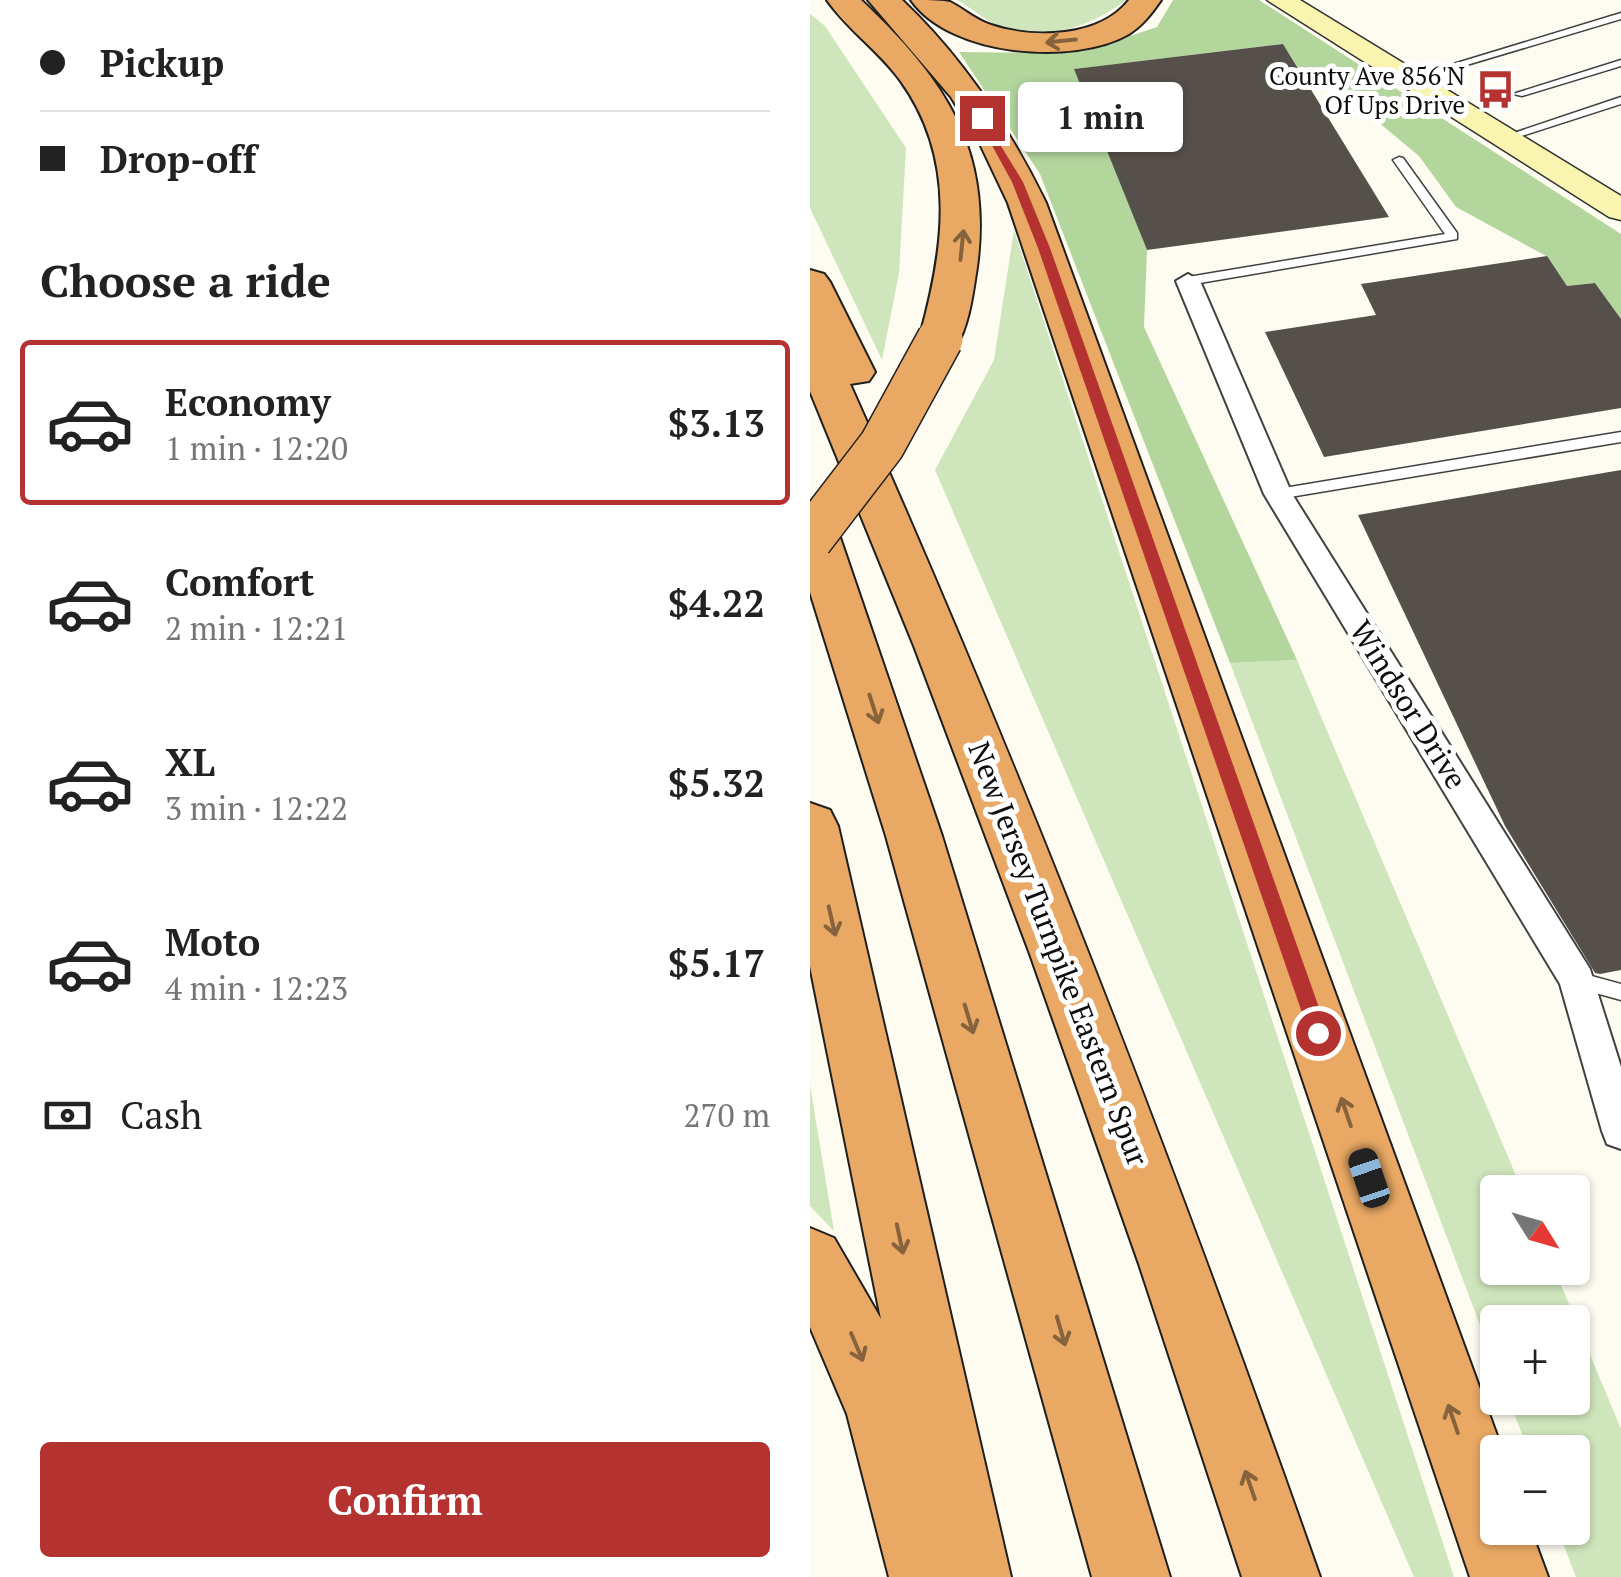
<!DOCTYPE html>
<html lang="en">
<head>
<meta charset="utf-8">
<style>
	body { margin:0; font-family:"PT Serif",serif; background:#f2f2f2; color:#222; height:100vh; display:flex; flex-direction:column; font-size:38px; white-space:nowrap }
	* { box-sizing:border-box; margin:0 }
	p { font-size:32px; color:#767676 }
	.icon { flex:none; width:55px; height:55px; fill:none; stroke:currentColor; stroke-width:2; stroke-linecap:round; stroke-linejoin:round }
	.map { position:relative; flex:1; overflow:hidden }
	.sheet { display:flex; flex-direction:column; background:#fff; width:810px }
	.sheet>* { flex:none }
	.guide { display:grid; align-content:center; height:220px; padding:0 40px; background:#fff }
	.needle { width:65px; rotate:127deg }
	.fabs { position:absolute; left:670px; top:1175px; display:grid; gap:20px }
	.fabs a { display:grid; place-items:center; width:110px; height:110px; border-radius:10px; background:#fff; box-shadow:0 2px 8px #0004; font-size:50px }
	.end { position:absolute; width:45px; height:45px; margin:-22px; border:12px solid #b43331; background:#fff; box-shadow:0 0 0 5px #fff }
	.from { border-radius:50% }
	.bubble { position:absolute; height:70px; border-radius:10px; background:#fff; box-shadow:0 2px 8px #0004; font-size:32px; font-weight:800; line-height:70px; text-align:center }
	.car { position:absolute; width:30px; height:60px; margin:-30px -15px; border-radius:12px; box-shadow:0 0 8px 2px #0007; background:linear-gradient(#222 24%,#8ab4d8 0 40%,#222 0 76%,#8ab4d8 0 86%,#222 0) }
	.guide b { display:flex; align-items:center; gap:35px; height:95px; font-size:38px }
	.guide b+b { border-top:2px solid #e0e0e0 }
	.guide i { width:25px; height:25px; background:#222 }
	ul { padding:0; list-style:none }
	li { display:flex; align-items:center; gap:30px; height:165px; margin:0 20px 15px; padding:0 20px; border:5px solid transparent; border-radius:10px }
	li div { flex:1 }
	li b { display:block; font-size:38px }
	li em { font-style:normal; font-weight:800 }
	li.current { border-color:#b43331 }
	li>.icon { width:90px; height:90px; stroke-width:1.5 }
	h2 { padding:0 40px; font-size:45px; line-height:120px }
	.pay { display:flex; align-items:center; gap:25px; height:110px; padding:0 40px; font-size:38px }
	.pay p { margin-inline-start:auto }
	.button { display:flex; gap:20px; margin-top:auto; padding:20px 40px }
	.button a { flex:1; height:115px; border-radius:10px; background:#b43331; color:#fff; font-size:40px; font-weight:800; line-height:115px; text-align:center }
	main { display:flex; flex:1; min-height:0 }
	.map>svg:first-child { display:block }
</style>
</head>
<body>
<main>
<section class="sheet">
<div class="guide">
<b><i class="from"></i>Pickup</b>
<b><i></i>Drop-off</b>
</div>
<h2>Choose a ride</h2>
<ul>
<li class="current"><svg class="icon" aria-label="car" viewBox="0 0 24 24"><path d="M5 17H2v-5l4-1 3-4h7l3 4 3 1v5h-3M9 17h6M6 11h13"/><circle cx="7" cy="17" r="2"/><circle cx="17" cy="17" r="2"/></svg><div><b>Economy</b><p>1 min · 12:20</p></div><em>$3.13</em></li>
<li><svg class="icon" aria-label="car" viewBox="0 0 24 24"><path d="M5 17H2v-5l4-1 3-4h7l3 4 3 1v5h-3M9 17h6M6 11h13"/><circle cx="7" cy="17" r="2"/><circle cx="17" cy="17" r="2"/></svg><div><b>Comfort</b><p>2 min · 12:21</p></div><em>$4.22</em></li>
<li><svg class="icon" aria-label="car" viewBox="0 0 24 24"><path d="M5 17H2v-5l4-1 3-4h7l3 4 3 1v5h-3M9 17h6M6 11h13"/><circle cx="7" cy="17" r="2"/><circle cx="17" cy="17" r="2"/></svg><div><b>XL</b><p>3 min · 12:22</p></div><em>$5.32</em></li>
<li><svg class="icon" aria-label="car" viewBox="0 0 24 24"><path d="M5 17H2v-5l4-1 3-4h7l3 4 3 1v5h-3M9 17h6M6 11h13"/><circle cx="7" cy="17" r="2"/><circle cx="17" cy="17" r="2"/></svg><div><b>Moto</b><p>4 min · 12:23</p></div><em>$5.17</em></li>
</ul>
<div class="pay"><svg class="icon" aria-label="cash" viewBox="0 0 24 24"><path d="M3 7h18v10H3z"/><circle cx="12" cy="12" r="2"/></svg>Cash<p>270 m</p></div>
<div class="button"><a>Confirm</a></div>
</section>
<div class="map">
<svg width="811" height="1577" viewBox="0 0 811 1577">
	<rect width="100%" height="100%" fill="#fefcf1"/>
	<g fill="#cfe6bc">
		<path d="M147 0H316C285 24 243 39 202 32 185 28 163 9 147 0Z"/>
		<polygon points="0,14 15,26 96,148 89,273 72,360 0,208"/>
		<polygon points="204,230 644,1577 604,1577 125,470 184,360"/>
		<polygon points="487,660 713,1192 688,1192 688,1268 744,1268 811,1429 811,1577 766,1577 747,1528 762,1528 762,1452 719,1452 698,1398 762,1398 762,1322 688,1322 687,1370 420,663"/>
		<polygon points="0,1085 24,1231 0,1206"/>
	</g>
	<polygon fill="#b3d69d" points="363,0 449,0 811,234 811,319 785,283 757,286 736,256 646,207 609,156 537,96 527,81 498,84 473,44 265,69 337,250 334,327 487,660 420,663 230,174 149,52 236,53 293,45 347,27"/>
	<g fill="#56504b">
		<polygon points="473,44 579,217 337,250 264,69"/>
		<polygon points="737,256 757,286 785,283 811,319 811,408 514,457 455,332 566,315 551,284"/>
		<polygon points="811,470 811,970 790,974 785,973 695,826 548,515"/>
	</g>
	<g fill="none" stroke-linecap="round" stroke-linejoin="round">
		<defs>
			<g id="lane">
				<polygon points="811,13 811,19 603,81 594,79"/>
				<polygon points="811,60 811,66 712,96 703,94"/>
				<polygon points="811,97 811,104 699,140 689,138"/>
				<polygon points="589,157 593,158 647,233 647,239 378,285 372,281 378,277 635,234 583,160"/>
				<polygon points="811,432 811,442 468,499 461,494 468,489"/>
				<polygon points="767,972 811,984 811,1000 760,986 757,980 760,974"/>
			</g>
			<polygon id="street" points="378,274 390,281 482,494 780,969 811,1067 811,1149 797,1144 792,1131 750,984 454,494 366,281"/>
			<polygon id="secondary" points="457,0 490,0 811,196 811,220 799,217"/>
			<g id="highway">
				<path d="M17 0H51C134 78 183 149 167 267 163 293 159 327 145 348L130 351 115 348 109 339C134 250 148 160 90 80 69 51 37 29 17 0Z"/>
				<path d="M58 0H92C153 58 199 127 236 203L693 1452H688V1528H720L738 1577H660L198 203 171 146 141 97Z"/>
				<path d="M101 0C113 0 130 0 140 2 154 9 165 20 181 25 223 39 290 38 319 0H351C342 13 333 25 319 34 263 66 140 56 101 0Z"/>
				<path d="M0 270 14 274 20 282 65 372 59 381 40 384C215 775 368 1173 510 1577H432L329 1264 220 954 104 646 0 391Z"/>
				<polygon points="0,501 17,506 23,517 132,836 360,1577 282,1577 76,836 0,592"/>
				<polygon points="0,803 20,810 28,826 201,1577 79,1577 37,1414 0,1327 0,1228 24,1238 71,1319 0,966"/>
			</g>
		</defs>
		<use href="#lane" stroke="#414141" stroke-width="3"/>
		<use href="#street" stroke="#414141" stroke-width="4"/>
		<use href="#secondary" stroke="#303030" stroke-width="3"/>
		<use href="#highway" stroke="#1f1f1f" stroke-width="4"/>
		<use href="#lane" fill="#fff" fill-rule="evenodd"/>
		<use href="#street" fill="#fff" fill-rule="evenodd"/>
		<use href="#secondary" fill="#f9f5b1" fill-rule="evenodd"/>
		<use href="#highway" fill="#e9a964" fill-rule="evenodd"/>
		<defs>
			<polyline id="highway-bridge" points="0,539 72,445 130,339"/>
		</defs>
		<use href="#highway-bridge" stroke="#1f1f1f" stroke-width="48" stroke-linecap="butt"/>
		<use href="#highway-bridge" stroke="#e9a964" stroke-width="45"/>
	</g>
	<defs><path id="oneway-shaft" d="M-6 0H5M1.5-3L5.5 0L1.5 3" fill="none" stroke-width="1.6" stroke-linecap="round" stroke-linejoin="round" transform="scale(2.5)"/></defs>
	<g stroke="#86633d">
		<use href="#oneway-shaft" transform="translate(251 41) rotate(174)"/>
		<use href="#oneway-shaft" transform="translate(152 245) rotate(-84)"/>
		<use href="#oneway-shaft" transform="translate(64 709) rotate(72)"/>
		<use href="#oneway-shaft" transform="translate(22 921) rotate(77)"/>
		<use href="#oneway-shaft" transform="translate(159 1019) rotate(73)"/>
		<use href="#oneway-shaft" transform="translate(536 1112) rotate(-109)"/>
		<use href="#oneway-shaft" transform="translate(90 1239) rotate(78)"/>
		<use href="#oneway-shaft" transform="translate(251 1331) rotate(74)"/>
		<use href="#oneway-shaft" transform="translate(47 1347) rotate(67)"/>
		<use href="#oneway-shaft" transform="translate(643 1419) rotate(-109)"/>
		<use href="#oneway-shaft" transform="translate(440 1485) rotate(-109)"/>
	</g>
	<polygon fill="#b43331" points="172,115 213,182 240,248 518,1033 508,1041 499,1033 228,248 202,182 167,118"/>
	<defs>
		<symbol id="bus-bare" viewBox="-9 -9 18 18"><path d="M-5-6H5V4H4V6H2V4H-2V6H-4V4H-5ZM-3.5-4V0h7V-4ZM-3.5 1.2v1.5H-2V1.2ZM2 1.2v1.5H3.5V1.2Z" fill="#b43331" stroke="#fff" stroke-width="2.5" paint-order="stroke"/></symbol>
	</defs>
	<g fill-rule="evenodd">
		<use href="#bus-bare" x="658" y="62" width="55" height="55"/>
	</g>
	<g text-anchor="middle" stroke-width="10" stroke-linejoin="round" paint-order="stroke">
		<g font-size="25" fill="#0e0e0e" stroke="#fff" text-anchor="end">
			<text x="655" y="85">County Ave 856'N<tspan x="655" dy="29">Of Ups Drive</tspan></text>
		</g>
		<g font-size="30" fill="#0e0e0e" stroke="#fff">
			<text transform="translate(598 705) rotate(58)" y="10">Windsor Drive</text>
			<text transform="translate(248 954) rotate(69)" y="10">New Jersey Turnpike Eastern Spur</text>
		</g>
	</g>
</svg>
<div class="fabs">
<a><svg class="needle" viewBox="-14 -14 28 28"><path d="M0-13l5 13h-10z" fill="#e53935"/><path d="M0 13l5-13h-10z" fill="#767676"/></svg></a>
<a>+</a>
<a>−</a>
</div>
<i class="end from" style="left:508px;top:1033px"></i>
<i class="end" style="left:172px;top:118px"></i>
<div class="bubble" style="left:208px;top:82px;width:165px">1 min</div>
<i class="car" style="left:559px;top:1178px;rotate:341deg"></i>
</div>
</main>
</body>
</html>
